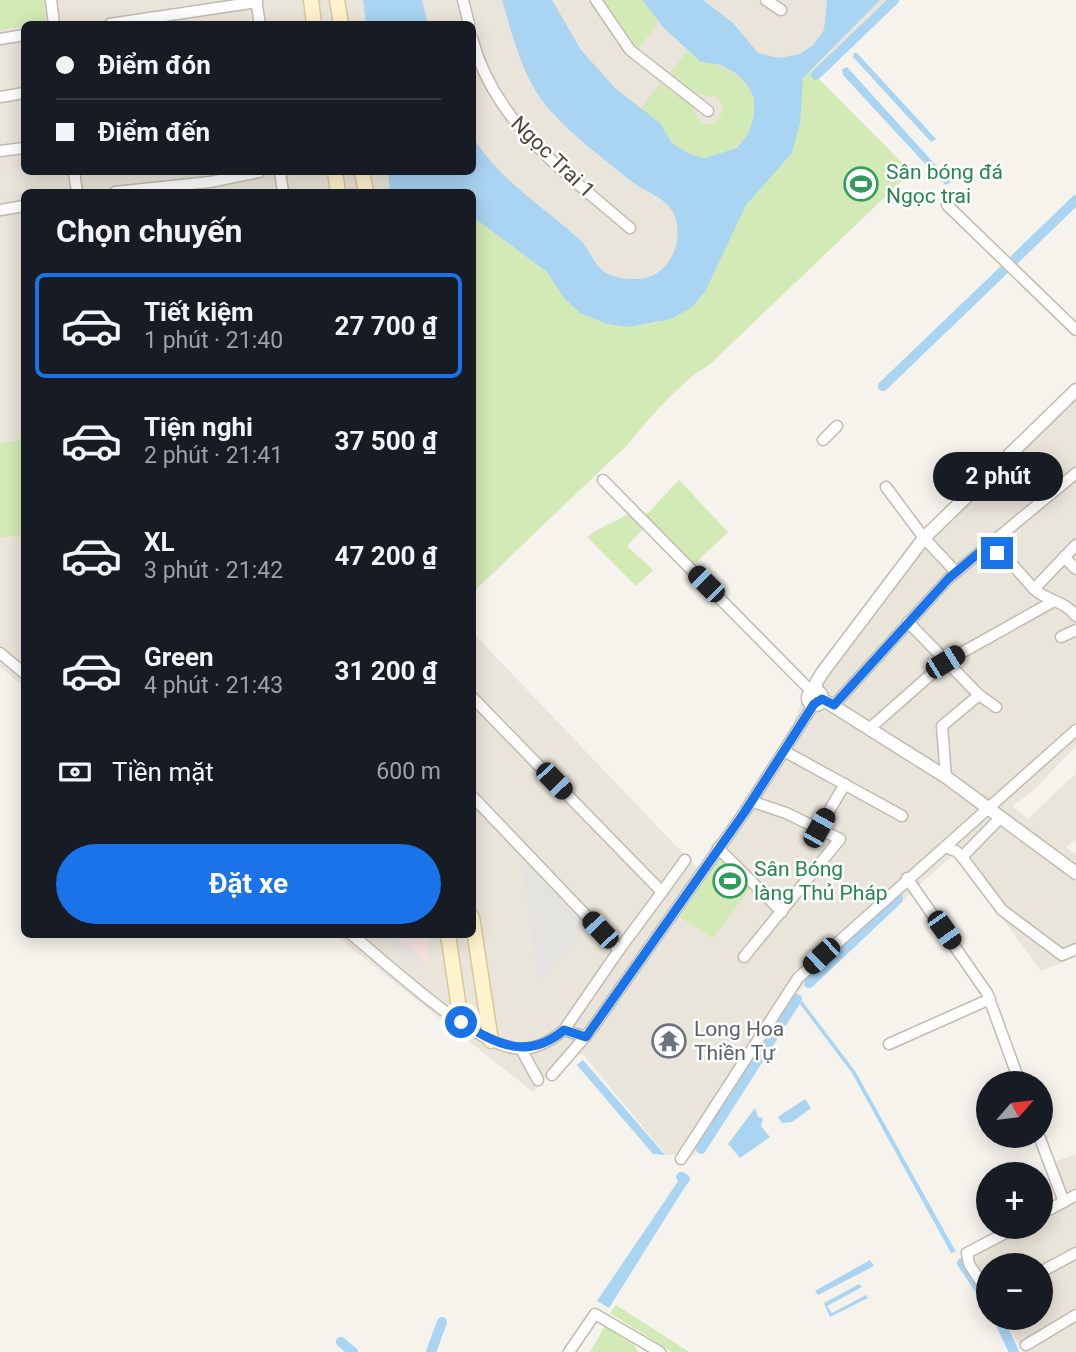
<!DOCTYPE html>
<html lang="vi">
<head>
<meta charset="utf-8">
<style>
	body { margin:0; font-family:Roboto,sans-serif; background:#20242c; color:#f1f3f6; height:100vh; display:flex; flex-direction:column; font-size:26px; white-space:nowrap }
	* { box-sizing:border-box; margin:0 }
	p { font-size:23px; color:#9ea1a6 }
	.icon { flex:none; width:38px; height:38px; fill:none; stroke:currentColor; stroke-width:2; stroke-linecap:round; stroke-linejoin:round }
	.map { position:relative; flex:1; overflow:hidden }
	.sheet { position:absolute; left:21px; top:189px; width:455px; height:749px; display:flex; flex-direction:column; background:#171b24; border-radius:10px; box-shadow:0 4px 18px #0003 }
	.sheet>* { flex:none }
	.guide { position:absolute; left:21px; top:21px; width:455px; height:154px; border-radius:10px; box-shadow:0 4px 18px #0003; display:grid; align-content:center; height:154px; padding:0 35px; background:#171b24 }
	.needle { width:46px; rotate:62deg }
	.tools { position:absolute; left:976px; top:1071px; display:grid; gap:14px }
	.tools a { display:grid; place-items:center; width:77px; height:77px; border-radius:50%; background:#171b24; box-shadow:0 4px 18px #0003; font-size:35px }
	.end { position:absolute; width:32px; height:32px; margin:-16px; border:9px solid #1a73e8; background:#fff; box-shadow:0 0 0 4px #fff }
	.from { border-radius:50% }
	.bubble { position:absolute; height:49px; border-radius:24px; background:#171b24; box-shadow:0 4px 18px #0003; font-size:23px; font-weight:700; line-height:49px; text-align:center }
	.car { position:absolute; width:21px; height:42px; margin:-21px -10px; border-radius:9px; box-shadow:0 0 5px 2px #0007; background:linear-gradient(#222 24%,#8ab4d8 0 40%,#222 0 76%,#8ab4d8 0 86%,#222 0) }
	.guide b { display:flex; align-items:center; gap:24px; height:66px; font-size:26px }
	.guide b+b { border-top:2px solid #363941 }
	.guide i { width:18px; height:18px; background:#f1f3f6 }
	ul { padding:0; list-style:none }
	li { display:flex; align-items:center; gap:21px; height:105px; margin:0 14px 10px; padding:0 21px; border:4px solid transparent; border-radius:10px }
	li div { flex:1 }
	li b { display:block; font-size:26px }
	li em { font-style:normal; font-weight:700 }
	li.selected { border-color:#1a73e8 }
	li>.icon { width:63px; height:63px; stroke-width:1.5 }
	h2 { padding:0 35px; font-size:32px; line-height:84px }
	.pay { display:flex; align-items:center; gap:18px; height:77px; padding:0 35px; font-size:26px }
	.pay p { margin-inline-start:auto }
	.action { display:flex; gap:14px; margin-top:auto; padding:14px 35px }
	.action a { flex:1; height:80px; border-radius:42px; background:#1a73e8; color:#fff; font-size:28px; font-weight:700; line-height:80px; text-align:center }
	.map>svg:first-child { display:block }
</style>
</head>
<body>
<div class="map">
<svg width="1076" height="1352" viewBox="0 0 1076 1352">
	<rect width="100%" height="100%" fill="#f6f3ec"/>
	<g fill="#eae5da" fill-rule="evenodd">
		<path d="M0 0H889L813 73 911 172 709 365 694 374 645 422 628 444 473 592 472 192H24V687L0 667ZM24 24H472V172H24Z"/>
		<polygon points="1076,387 1076,746 1032,792 1012,806 1028,819 1076,773 1076,839 1066,847 1076,855 1076,863 1071,869 1076,873 1076,957 1041,971 959,859 952,856 901,901 895,896 809,978 742,1074 694,1155 666,1155 583,1054 576,1055 547,1076 533,1092 335,935 472,934 473,633 697,868 700,868 792,728 807,686 912,541"/>
		<polygon points="1076,1154 1076,1352 1023,1352 1003,1318 1041,1318 1041,1265 989,1265 989,1296 967,1253 1017,1227 1041,1227 1041,1214 1063,1202 1049,1164"/>
	</g>
	<polygon fill="#f6e3e0" points="378,935 426,935 430,959 417,966"/>
	<g fill="#d2eab5">
		<polygon points="0,0 44,0 46,22 0,30"/>
		<polygon points="604,0 642,0 659,22 638,49"/>
		<path d="M688 50C705 66 730 64 746 84 774 119 731 170 692 155 673 149 658 123 641 109L660 83 690 104 701 123 712 124 720 118 723 106 717 97 697 94 669 74Z"/>
		<path d="M809 69 911 172 709 365C676 384 652 416 628 444L473 592V217L547 272 564 298 581 313 607 324 629 327 657 323 699 301 705 292 746 205 792 153 800 124V89Z"/>
		<polygon points="24,439 24,534 0,538 0,443"/>
		<path d="M679 480 728 532 690 568 648 524 627 546 653 570 636 586 587 537C601 525 619 522 633 510L646 515Z"/>
		<polygon points="723,860 751,887 713,938 679,917 718,862"/>
		<polygon points="616,1305 680,1346 689,1352 672,1352 610,1313"/>
		<polygon points="605,1326 635,1346 638,1352 590,1352"/>
	</g>
	<g fill="#e5e3e0">
		<polygon points="521,856 586,926 543,980 537,974"/>
		<polygon points="378,935 393,935 426,961 417,966"/>
	</g>
	<g fill="#a9d4f2">
		<polygon points="363,0 422,0 428,24 366,24"/>
		<path d="M502 0H552L581 50 616 89 660 123 672 143 691 155 705 158 737 148 749 132 754 116V98L748 86 738 75 721 65 701 62 664 28 642 0H703L733 23 758 53 779 58 800 54 813 45 824 30 827 0H880L803 78 800 124 792 153 746 205 705 292 692 307 671 319 629 327 607 324 580 313 564 298 547 272 473 217 472 192H390L388 172H472L473 137C500 181 543 206 580 240 590 249 593 265 606 273 615 278 626 279 637 279 669 279 687 239 673 212 663 195 642 191 627 178 596 152 557 125 535 90 519 62 511 30 502 0Z"/>
		<polygon points="854,53 857,53 936,139 931,142 853,57"/>
		<polygon points="847,67 950,181 950,183 946,185 940,180 843,75 842,69"/>
		<polygon points="802,1001 855,1071 956,1252 951,1253 852,1073 800,1004"/>
		<polygon points="583,1060 665,1155 653,1154 647,1147 577,1065"/>
		<polygon points="805,1099 811,1108 792,1122 782,1123 778,1117"/>
		<polygon points="755,1108 758,1117 763,1118 761,1126 770,1137 740,1158 728,1144"/>
		<polygon points="681,1177 688,1182 609,1308 597,1301"/>
		<polygon points="870,1260 874,1266 818,1295 815,1291"/>
		<polygon points="859,1284 862,1287 827,1306 832,1313 866,1295 868,1298 830,1317 824,1303"/>
	</g>
	<g fill="none" stroke-linecap="round" stroke-linejoin="round">
		<g stroke="#a9d4f2" stroke-width="10">
			<polyline points="816,75 894,0"/>
			<polyline points="1014,260 1076,200"/>
			<polyline points="883,386 1006,268"/>
			<polyline points="809,983 898,899"/>
			<polyline points="701,1149 797,999"/>
			<polyline points="681,1177 685,1179"/>
			<polyline points="962,1263 989,1303"/>
			<polyline points="998,1318 1014,1352"/>
			<polyline points="341,1342 353,1352"/>
			<polyline points="431,1352 442,1322"/>
		</g>
		<defs>
			<g id="minor">
				<polyline points="51,0 54,24"/>
				<polyline points="256,0 260,24"/>
				<polyline points="463,0 469,24"/>
				<polyline points="596,0 630,50 708,111"/>
				<polyline points="766,0 781,10"/>
				<polyline points="110,24 257,2"/>
				<path d="M472 38C494 123 566 173 630 228"/>
				<polyline points="0,39 24,35"/>
				<polyline points="0,97 24,93"/>
				<polyline points="0,151 24,148"/>
				<polyline points="74,172 77,192"/>
				<polyline points="280,172 283,192"/>
				<polyline points="115,192 210,182 259,172"/>
				<polyline points="947,205 1076,330"/>
				<polyline points="0,210 24,206"/>
				<polyline points="823,440 837,426"/>
				<polyline points="603,480 812,692"/>
				<polyline points="886,487 924,538 956,572"/>
				<polyline points="992,542 1034,589 1076,545"/>
				<polyline points="1064,557 1076,569"/>
				<path d="M1034 589C1047 601 1065 601 1076 616"/>
				<polyline points="908,622 979,695 996,707"/>
				<polyline points="1061,637 1076,630"/>
				<polyline points="0,653 24,673"/>
				<polyline points="472,697 662,892 619,950 472,796"/>
				<polyline points="834,705 949,578 1076,473"/>
				<polyline points="869,729 945,662 1054,601"/>
				<polyline points="784,751 902,816"/>
				<polyline points="946,777 942,726 979,695"/>
				<polyline points="819,828 845,784"/>
				<polyline points="718,848 782,912"/>
				<polyline points="947,848 956,851 962,857 1002,910 1062,955 1076,949"/>
				<polyline points="962,857 1001,817"/>
				<polyline points="907,878 987,993 1020,1083"/>
				<polyline points="662,892 685,860"/>
				<path d="M351 934C388 964 475 1047 520 1049 536 1049 552 1040 564 1030L586 1037"/>
				<polyline points="744,957 840,839 786,813 751,801"/>
				<polyline points="564,1030 619,950"/>
				<polyline points="889,1044 990,999"/>
				<polyline points="521,1049 538,1080"/>
				<polyline points="552,1075 591,1030 672,915 744,813 814,704"/>
				<polyline points="1039,1136 1064,1202"/>
				<polyline points="681,1159 798,978 1076,730"/>
				<polyline points="1041,1214 1076,1195"/>
				<polyline points="1041,1272 1076,1253"/>
				<polyline points="989,1294 969,1264 967,1253 1017,1227"/>
				<polyline points="1026,1345 1076,1315"/>
				<polyline points="569,1352 595,1314 660,1352"/>
			</g>
			<g id="tertiary">
				<polyline points="816,691 816,683 822,673 924,538 1076,390"/>
				<circle cx="815" cy="698" r="7"/>
				<polyline points="822,699 946,777 1076,873"/>
			</g>
			<g id="secondary">
				<polyline points="311,0 314,24"/>
				<polyline points="337,0 341,24"/>
				<polyline points="335,172 338,192"/>
				<polyline points="362,172 366,192"/>
				<polyline points="472,917 491,1041"/>
				<polyline points="448,934 461,1022"/>
			</g>
		</defs>
		<use href="#minor" stroke="#c2bbae" stroke-width="13"/>
		<use href="#tertiary" stroke="#c2bbae" stroke-width="15"/>
		<use href="#secondary" stroke="#d6c79b" stroke-width="17"/>
		<use href="#minor" stroke="#fff" stroke-width="10"/>
		<use href="#tertiary" stroke="#fff" stroke-width="12"/>
		<use href="#secondary" stroke="#fff3cd" stroke-width="14"/>
	</g>
	<g fill="none" stroke-linecap="round" stroke-linejoin="round">
		<path stroke="#1a73e8" stroke-width="9" d="M461 1022C496 1044 528 1061 564 1030L586 1037 744 813 814 704 822 699 834 705 949 578 986 547 997 553"/>
	</g>
	<defs>
		<symbol id="stadium-ring" viewBox="-11 -11 22 22"><circle r="9.5" fill="#fff" stroke="#2e9e5b" stroke-width="1.5"/><path d="M0-5a6.5 5 0 1 0 0 10a6.5 5 0 1 0 0-10ZM-3.5-1.8h7v3.6h-7Z" fill="#2e9e5b"/></symbol>
		<symbol id="temple-ring" viewBox="-11 -11 22 22"><circle r="9.5" fill="#fff" stroke="#6b7280" stroke-width="1.5"/><path d="M0-6L5-2H3V0L6.5 2.5H4V6H1.5V3h-3V6H-4V2.5H-6.5L-3 0V-2H-5Z" fill="#6b7280"/></symbol>
	</defs>
	<g fill-rule="evenodd">
		<use href="#stadium-ring" x="842" y="165" width="38" height="38"/>
		<use href="#stadium-ring" x="711" y="862" width="38" height="38"/>
		<use href="#temple-ring" x="650" y="1022" width="38" height="38"/>
	</g>
	<g text-anchor="middle" stroke-width="5" stroke-linejoin="round" paint-order="stroke">
		<g font-size="21" fill="#4b4439" stroke="#fff">
			<text transform="translate(553 157) rotate(44)" y="7">Ngọc Trai 1</text>
		</g>
		<g font-size="21" fill="#27864d" stroke="#fff" text-anchor="start">
			<text x="886" y="179">Sân bóng đá<tspan x="886" dy="24">Ngọc trai</tspan></text>
			<text x="754" y="876">Sân Bóng<tspan x="754" dy="24">làng Thủ Pháp</tspan></text>
		</g>
		<g font-size="21" fill="#5b616d" stroke="#fff" text-anchor="start">
			<text x="694" y="1036">Long Hoa<tspan x="694" dy="24">Thiền Tự</tspan></text>
		</g>
	</g>
</svg>
<div class="tools">
<a><svg class="needle" viewBox="-14 -14 28 28"><path d="M0-13l5 13h-10z" fill="#e53935"/><path d="M0 13l5-13h-10z" fill="#9ea1a6"/></svg></a>
<a>+</a>
<a>−</a>
</div>
<i class="end from" style="left:461px;top:1022px"></i>
<i class="end" style="left:997px;top:553px"></i>
<div class="bubble" style="left:933px;top:452px;width:130px">2 phút</div>
<i class="car" style="left:706px;top:584px;rotate:315deg"></i>
<i class="car" style="left:945px;top:662px;rotate:58deg"></i>
<i class="car" style="left:554px;top:781px;rotate:136deg"></i>
<i class="car" style="left:819px;top:828px;rotate:29deg"></i>
<i class="car" style="left:600px;top:930px;rotate:317deg"></i>
<i class="car" style="left:944px;top:930px;rotate:145deg"></i>
<i class="car" style="left:821px;top:956px;rotate:227deg"></i>
<div class="guide">
<b><i class="from"></i>Điểm đón</b>
<b><i></i>Điểm đến</b>
</div>
<section class="sheet">
<h2>Chọn chuyến</h2>
<ul>
<li class="selected"><svg class="icon" aria-label="car" viewBox="0 0 24 24"><path d="M5 17H2v-5l4-1 3-4h7l3 4 3 1v5h-3M9 17h6M6 11h13"/><circle cx="7" cy="17" r="2"/><circle cx="17" cy="17" r="2"/></svg><div><b>Tiết kiệm</b><p>1 phút · 21:40</p></div><em>27 700 ₫</em></li>
<li><svg class="icon" aria-label="car" viewBox="0 0 24 24"><path d="M5 17H2v-5l4-1 3-4h7l3 4 3 1v5h-3M9 17h6M6 11h13"/><circle cx="7" cy="17" r="2"/><circle cx="17" cy="17" r="2"/></svg><div><b>Tiện nghi</b><p>2 phút · 21:41</p></div><em>37 500 ₫</em></li>
<li><svg class="icon" aria-label="car" viewBox="0 0 24 24"><path d="M5 17H2v-5l4-1 3-4h7l3 4 3 1v5h-3M9 17h6M6 11h13"/><circle cx="7" cy="17" r="2"/><circle cx="17" cy="17" r="2"/></svg><div><b>XL</b><p>3 phút · 21:42</p></div><em>47 200 ₫</em></li>
<li><svg class="icon" aria-label="car" viewBox="0 0 24 24"><path d="M5 17H2v-5l4-1 3-4h7l3 4 3 1v5h-3M9 17h6M6 11h13"/><circle cx="7" cy="17" r="2"/><circle cx="17" cy="17" r="2"/></svg><div><b>Green</b><p>4 phút · 21:43</p></div><em>31 200 ₫</em></li>
</ul>
<div class="pay"><svg class="icon" aria-label="cash" viewBox="0 0 24 24"><path d="M3 7h18v10H3z"/><circle cx="12" cy="12" r="2"/></svg>Tiền mặt<p>600 m</p></div>
<div class="action"><a>Đặt xe</a></div>
</section>
</div>
</body>
</html>
